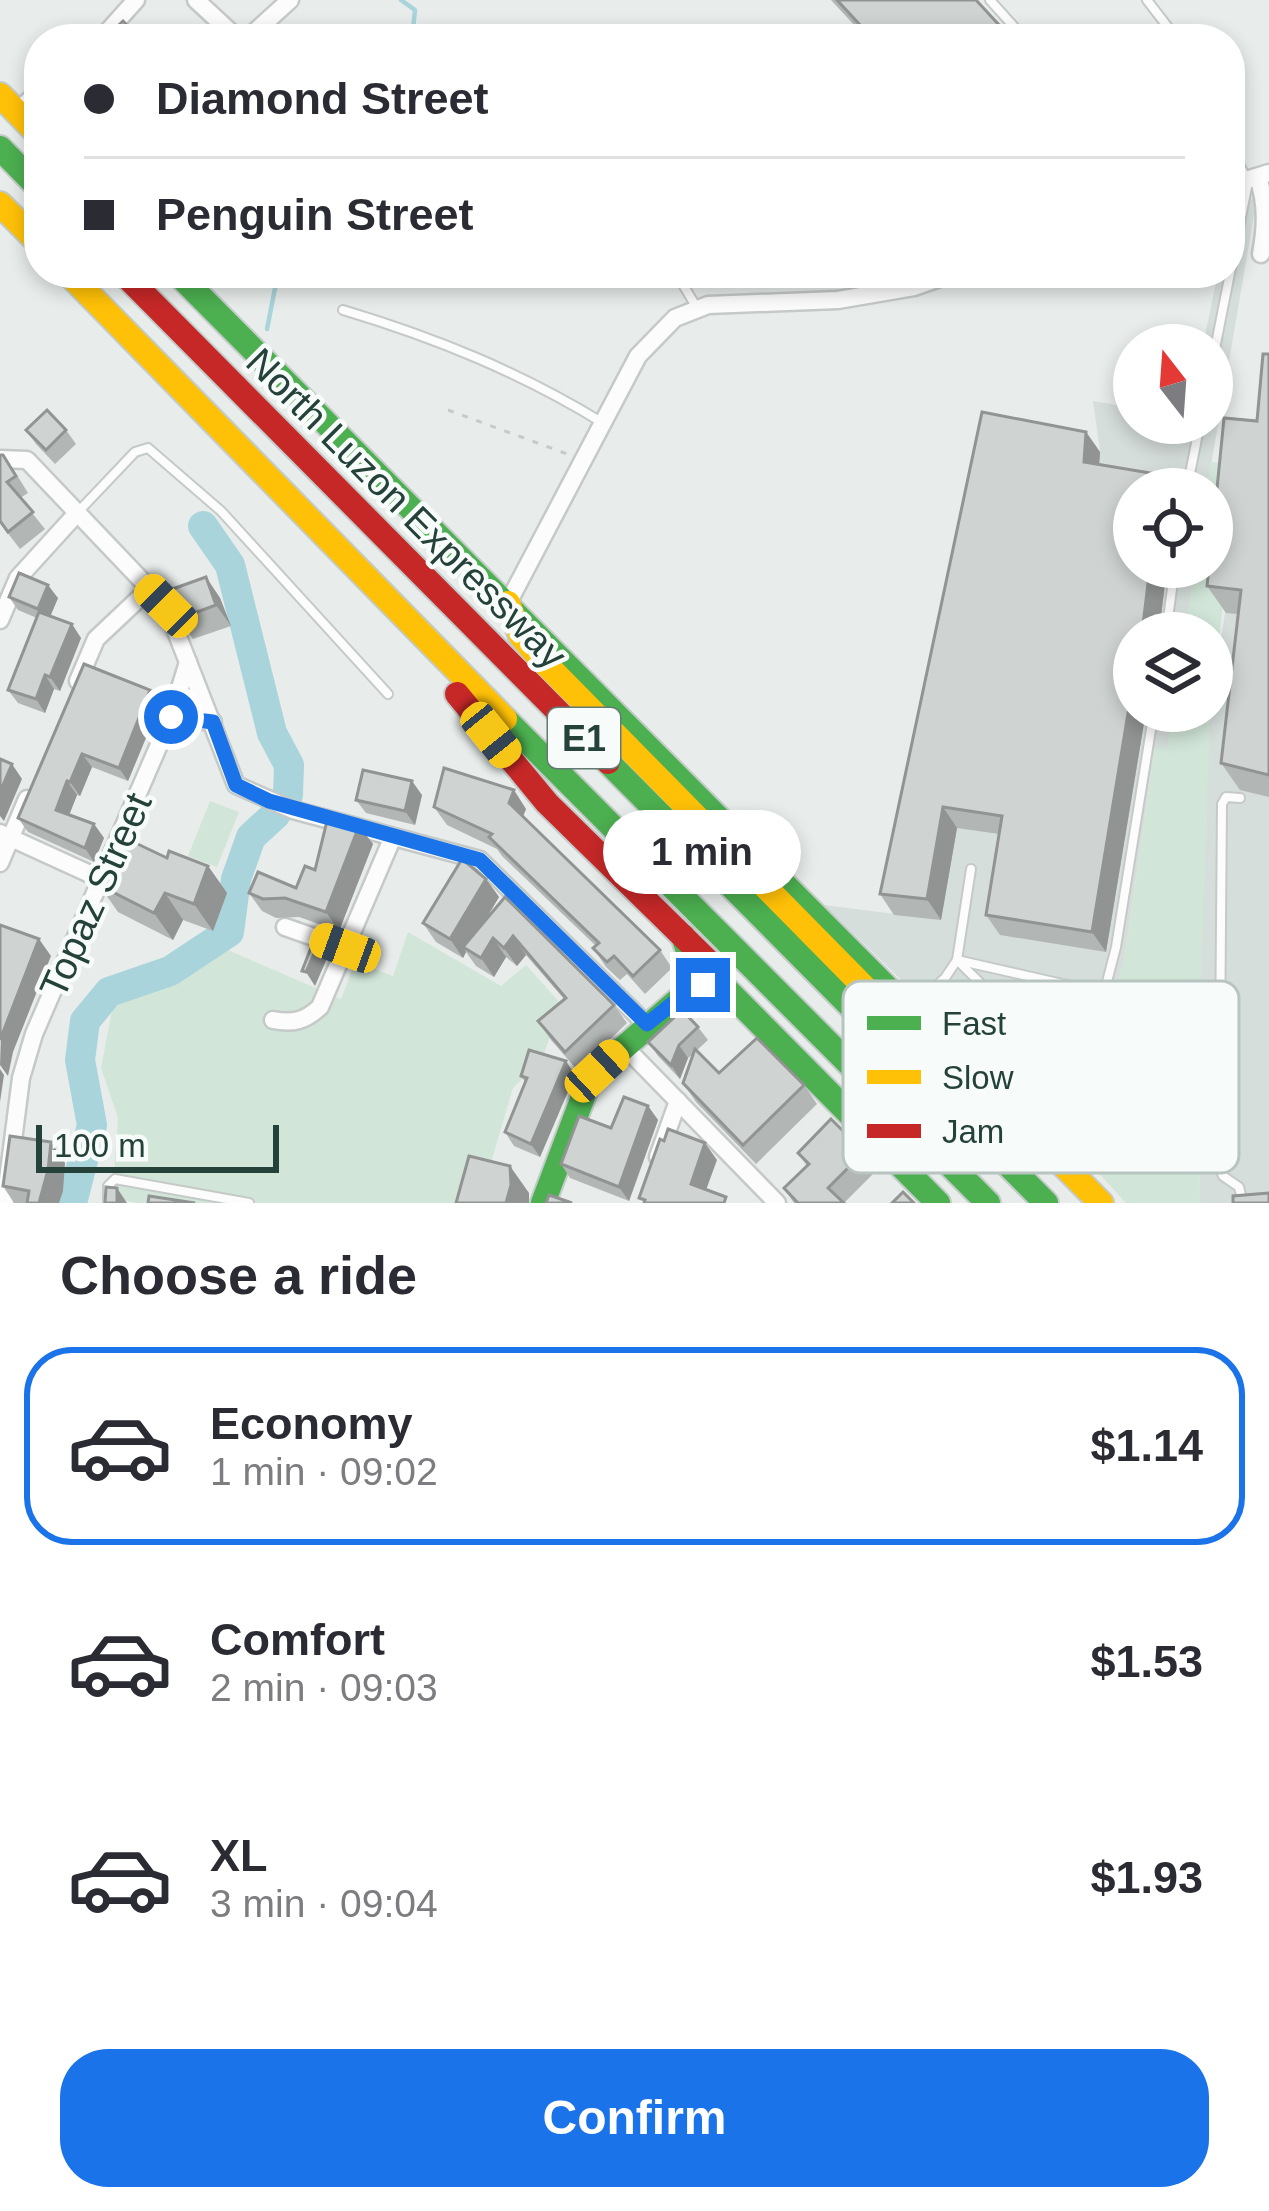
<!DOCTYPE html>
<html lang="en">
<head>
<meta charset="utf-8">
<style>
	body { margin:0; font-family:Arial,sans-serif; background:#f7f7f7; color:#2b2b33; height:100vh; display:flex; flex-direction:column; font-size:45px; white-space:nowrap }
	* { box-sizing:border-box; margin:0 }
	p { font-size:39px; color:#7c7c81 }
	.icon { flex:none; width:66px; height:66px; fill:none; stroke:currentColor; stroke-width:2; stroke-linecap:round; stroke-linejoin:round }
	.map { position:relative; height:1203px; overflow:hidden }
	.panel { display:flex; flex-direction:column; background:#fff; flex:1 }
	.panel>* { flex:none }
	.hud { position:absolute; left:24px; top:24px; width:1221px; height:264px; border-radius:48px; box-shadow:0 6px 18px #0003; display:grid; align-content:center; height:264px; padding:0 60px; background:#fff }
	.needle { width:78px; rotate:343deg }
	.tools { position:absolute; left:1113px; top:324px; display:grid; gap:24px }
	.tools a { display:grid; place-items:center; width:120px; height:120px; border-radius:50%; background:#fff; box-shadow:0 6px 18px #0003; font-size:60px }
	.scale { position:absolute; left:36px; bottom:30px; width:243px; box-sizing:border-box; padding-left:12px; border:6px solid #24423a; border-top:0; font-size:33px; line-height:42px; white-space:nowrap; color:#24423a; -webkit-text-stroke:9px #f7fbf9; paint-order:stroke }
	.end { position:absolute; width:54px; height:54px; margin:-27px; border:15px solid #1a73e8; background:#fff; box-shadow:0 0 0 6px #fff }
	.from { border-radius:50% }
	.bubble { position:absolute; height:84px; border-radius:42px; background:#fff; box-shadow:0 6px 18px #0003; font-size:39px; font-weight:600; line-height:84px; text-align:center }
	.car { position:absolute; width:36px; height:72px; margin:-36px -18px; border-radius:15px; box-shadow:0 0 9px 3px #0007; background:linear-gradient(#f5c518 24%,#345 0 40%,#f5c518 0 76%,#345 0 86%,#f5c518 0) }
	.hud b { display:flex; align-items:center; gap:42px; height:114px; font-size:45px }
	.hud b+b { border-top:3px solid #e1e1e2 }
	.hud i { width:30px; height:30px; background:#2b2b33 }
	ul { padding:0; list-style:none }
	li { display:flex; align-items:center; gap:36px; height:198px; margin:0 24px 18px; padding:0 36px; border:6px solid transparent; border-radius:48px }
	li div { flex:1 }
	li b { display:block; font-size:45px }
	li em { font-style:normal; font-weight:600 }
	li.on { border-color:#1a73e8 }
	li>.icon { width:108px; height:108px; stroke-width:1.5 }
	h2 { padding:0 60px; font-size:54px; line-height:144px }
	.button { display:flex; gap:24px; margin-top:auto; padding:24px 60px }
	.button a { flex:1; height:138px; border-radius:48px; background:#1a73e8; color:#fff; font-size:48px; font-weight:600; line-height:138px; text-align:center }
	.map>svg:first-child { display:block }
</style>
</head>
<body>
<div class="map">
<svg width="1269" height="1203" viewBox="0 0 1269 1203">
	<rect width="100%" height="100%" fill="#e8edeb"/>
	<g fill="#d6dedb">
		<polygon points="1257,198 1207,489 1134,489 1134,567 1195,567 1185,633 1134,633 1134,711 1173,711 1167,750 1155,748 1125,954 1096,1087 1085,1158 824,905 895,914 1100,451 1093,401 1134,408 1134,423 1212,423 1212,345 1203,345 1218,273 1230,273 1232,203"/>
		<polygon points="1269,447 1269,1203 1200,1203 1199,1041 1207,725 1225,613 1240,465"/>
	</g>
	<g fill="#d1e6d8">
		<polygon points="1211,462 1240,465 1212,696 1212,633 1185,633 1195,567 1212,567 1212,489 1207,489"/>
		<polygon points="1173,711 1210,711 1199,1041 1200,1203 1126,1203 1085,1158 1096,1087 1125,954 1155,748 1167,749"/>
		<polygon points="210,801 239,812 217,867 188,856"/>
		<polygon points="408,932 501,986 526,965 572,1016 549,1039 542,1060 513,1088 479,1203 138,1203 112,1198 118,1118 101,1068 112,1010 146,986 228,950 341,999 355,962 393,976"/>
	</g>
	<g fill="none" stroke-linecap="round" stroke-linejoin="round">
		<g stroke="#a9d4db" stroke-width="4.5">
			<polyline points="401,0 415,10 412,39"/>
			<polyline points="267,329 278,273"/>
		</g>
		<polyline stroke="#a9d4db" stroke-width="30" points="72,1203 92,1125 80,1060 85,1021 109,992 170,971 229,932 236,879 251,837 275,815 288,795 289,765 272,733 230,565 203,526"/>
		<defs>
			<g id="lane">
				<polyline points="990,0 1025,39"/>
				<polyline points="1147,0 1177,39"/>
				<polyline points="676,273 697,308"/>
				<path d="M343 310C436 338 520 372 603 423"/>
				<polyline points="1212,364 1248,182 1230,146"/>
				<polyline points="1187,489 1200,423"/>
				<polyline points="78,512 135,452 148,448 221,511 388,694"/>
				<polyline points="1166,633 1175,567"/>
				<polyline points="1240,798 1226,797 1222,804 1219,1166 1223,1176 1239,1187 1243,1203"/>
				<polyline points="971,869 957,960 1102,993"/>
				<polyline points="914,1006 945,978 957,960 1080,1082"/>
				<polyline points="1042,1138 1073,1105 1081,1083 1116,947 1154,711"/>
				<polyline points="108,1203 108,1186 115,1179 249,1203"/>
			</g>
			<g id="street">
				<polyline points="196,0 238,39"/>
				<polyline points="101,39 136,0"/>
				<polyline points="247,39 290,0"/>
				<polyline points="17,112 39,91"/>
				<path d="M1258 178C1267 204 1266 227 1261 254"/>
				<polyline points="1230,185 1269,173"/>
				<polyline points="0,459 27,460 166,606 236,785 293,810 480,860 647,1025"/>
				<polyline points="508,603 638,356 675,318 708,305 838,300 914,287 954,273"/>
				<polyline points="0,620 18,578 78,512"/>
				<polyline points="78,681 96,639 149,589"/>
				<polyline points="171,717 213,722"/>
				<polyline points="0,833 103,880"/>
				<polyline points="0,863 27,799"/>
				<polyline points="285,927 345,948"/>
				<path d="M273 1020C293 1024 305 1021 320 1007L392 839"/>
				<polyline points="624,1046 777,1203"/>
				<polyline points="658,1157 678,1101"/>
				<polyline points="5,1203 21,1078 34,1034 171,717 188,662"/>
			</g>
			<g id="fast">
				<polyline points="0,148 39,188"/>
				<polyline points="177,273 915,1016"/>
				<polyline points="505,719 988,1203"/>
				<polyline points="608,762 1046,1203"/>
				<polyline points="683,936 692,963 692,988"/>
				<polyline points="543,1203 586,1089 597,1071 692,988 723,986 938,1203"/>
			</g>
			<g id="slow">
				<polyline points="0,95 39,135"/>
				<polyline points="0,204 39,243"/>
				<polyline points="68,273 505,719"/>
				<polyline points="508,603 521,636 538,656 945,1069 975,1114"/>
				<polyline points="915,1016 1101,1203"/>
			</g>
			<g id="jam">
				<polyline points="123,273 608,762"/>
				<polyline points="457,694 547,803 707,960 723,986"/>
			</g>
		</defs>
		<use href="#lane" stroke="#c5cac8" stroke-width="12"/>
		<use href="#street" stroke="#c5cac8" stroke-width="21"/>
		<use href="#fast" stroke="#c3cbc8" stroke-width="28"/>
		<use href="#slow" stroke="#c3cbc8" stroke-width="28"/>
		<use href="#jam" stroke="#c3cbc8" stroke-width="28"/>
		<polyline stroke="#c3ccca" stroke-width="3" stroke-dasharray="6 9" stroke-linecap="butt" points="448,410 570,455"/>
		<use href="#lane" stroke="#fcfcfc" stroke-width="8"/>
		<use href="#street" stroke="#fcfcfc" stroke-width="16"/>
		<use href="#fast" stroke="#4caf50" stroke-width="24"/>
		<use href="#slow" stroke="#ffc107" stroke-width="24"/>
		<use href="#jam" stroke="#c62828" stroke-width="24"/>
	</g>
	<g fill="#b2b6b5">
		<polygon points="831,0 976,0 1012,39 867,39"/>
		<polygon points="1269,354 1269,797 1240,790 1221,763 1238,614 1226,613 1207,586 1257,421"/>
		<polygon points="26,430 66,430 76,444 55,464 36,444"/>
		<polygon points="1086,432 1100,452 1099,464 1134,567 1167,567 1159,633 1134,711 1146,711 1106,952 1000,935 986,915 999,834 957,828 941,920 894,915 880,894"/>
		<polygon points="0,455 15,472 28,493 20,498 45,529 20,549 0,523"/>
		<polygon points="206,577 220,598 231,626 193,639 178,619"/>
		<polygon points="9,597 58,598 50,616 81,638 60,691 54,689 45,713 18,703 8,690 37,618 18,610"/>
		<polygon points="84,664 160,704 128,781 92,767 80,796 77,795 69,815 94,824 104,838 94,862 28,832 18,818"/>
		<polygon points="422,795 415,825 366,813 356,800"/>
		<polygon points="434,807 526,809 523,817 660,950 672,968 645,994 627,974 620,980 606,967 593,948 596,946 502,856 497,849 447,825"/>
		<polygon points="359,826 373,844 339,931 299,917 276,918 262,911 249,893 296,888"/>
		<polygon points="208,866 227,893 213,931 183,920 173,940 118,912 99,885"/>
		<polygon points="486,879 499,897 485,921 614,1005 627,1023 578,1071 551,1040 538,1021 564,999 526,955 517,966 506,957 494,977 476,966 466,952 463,958 436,942 423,923"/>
		<polygon points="698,1027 708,1040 696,1051 719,1073 804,1085 817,1104 756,1164 696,1102 683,1083 693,1054 688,1058 680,1079 658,1056 648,1042"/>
		<polygon points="575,1075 540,1157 514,1146 505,1132 525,1082 521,1076"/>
		<polygon points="648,1106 658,1120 629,1201 570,1178 561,1164 611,1128"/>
		<polygon points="51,1142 65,1163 59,1203 14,1203 3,1186"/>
		<polygon points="864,1152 877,1170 844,1203 794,1203 784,1188 807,1166 798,1153"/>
	</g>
	<g fill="#919493">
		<polygon points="1086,432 1100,452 1098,482 1084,462"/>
		<polygon points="1168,476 1177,489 1166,489"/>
		<polygon points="1150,567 1167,567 1159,633 1142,633"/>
		<polygon points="206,577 220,598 231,626 216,605"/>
		<polygon points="48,585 58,598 48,622 38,609"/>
		<polygon points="72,624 81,638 60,691 50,677"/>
		<polygon points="45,675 54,689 45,713 36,699"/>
		<polygon points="1134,686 1134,711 1146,711 1106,952 1092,932 1132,689"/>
		<polygon points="150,690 160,704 128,781 119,768"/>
		<polygon points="82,754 92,767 80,796 70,782"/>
		<polygon points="12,764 22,779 4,821 0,816 0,792"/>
		<polygon points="67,781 77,795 66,823 56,810"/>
		<polygon points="412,781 422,795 415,825 405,811"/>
		<polygon points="514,790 526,809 521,821 509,803"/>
		<polygon points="943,807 957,828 941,920 927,899"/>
		<polygon points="94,824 104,838 94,862 85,848"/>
		<polygon points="359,826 373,844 339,931 326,912"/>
		<polygon points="208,866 227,893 213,931 194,904"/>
		<polygon points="486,879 499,897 467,950 463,947 466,952 463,958 450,939"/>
		<polygon points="165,893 183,920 173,940 154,913"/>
		<polygon points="513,936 526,955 517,966 504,948"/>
		<polygon points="493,938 506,957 494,977 481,958"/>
		<polygon points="39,939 51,956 13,1052 8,1076 0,1065 1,1035"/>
		<polygon points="319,942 328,956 315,986 306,972"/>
		<polygon points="679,1045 688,1058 680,1079 671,1065"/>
		<polygon points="566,1061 575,1075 540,1157 531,1144"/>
		<polygon points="0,1069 4,1075 0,1102"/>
		<polygon points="648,1106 658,1120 629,1201 619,1187"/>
		<polygon points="51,1142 65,1163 63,1191 59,1203 39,1203"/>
		<polygon points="705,1143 717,1160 702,1201 691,1184"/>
		<polygon points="510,1166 529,1193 529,1203 506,1203"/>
		<polygon points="117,1188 127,1203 117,1203"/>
	</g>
	<g fill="#cfd4d2" stroke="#919493" stroke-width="3">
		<polygon points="837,0 976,0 1012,39 873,39"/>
		<polygon points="123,21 140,39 112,39 108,35"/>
		<polygon points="1263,354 1269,354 1269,775 1221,763 1241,590 1207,586 1209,567 1212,567 1212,539 1224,418 1257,421"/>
		<polygon points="47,410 66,430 46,450 26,430"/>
		<polygon points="982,412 1086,432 1084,462 1168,476 1166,489 1134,489 1134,567 1150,567 1142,633 1134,633 1134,686 1132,689 1092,932 986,915 1002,816 943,807 927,899 880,894"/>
		<polygon points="0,455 3,455 16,476 7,482 33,512 8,532 0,521"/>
		<polygon points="19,573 48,585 38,609 9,597"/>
		<polygon points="206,577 216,605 178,619 167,591"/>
		<polygon points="39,612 72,624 50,677 45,675 36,699 8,690"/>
		<polygon points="84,664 150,690 119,768 82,754 70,782 67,781 56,810 94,824 85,848 18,818"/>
		<polygon points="0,759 12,764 0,792"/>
		<polygon points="444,768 514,790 509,803 660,950 633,976 614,956 607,962 593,948 599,943 489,837 492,834 434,807"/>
		<polygon points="363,770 412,781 405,811 356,800"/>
		<polygon points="328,817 359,826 326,912 285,898 263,899 249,893 258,872 296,888 305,866 315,870"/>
		<polygon points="123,837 167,858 169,851 208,866 194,904 165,893 154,913 99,885"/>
		<polygon points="462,859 486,879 450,939 423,923"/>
		<polygon points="505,897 614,1005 565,1052 538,1021 566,998 513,936 504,948 493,938 481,958 463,947"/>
		<polygon points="0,925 39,939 0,1040"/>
		<polygon points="314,940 319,942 306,972 302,971"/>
		<polygon points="682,1010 698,1027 679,1045 671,1065 648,1042"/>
		<polygon points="757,1038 804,1085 743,1145 683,1083 695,1049 719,1073"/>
		<polygon points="529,1050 566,1061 531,1144 505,1132 527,1078 521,1076"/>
		<polygon points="624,1097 648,1106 619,1187 561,1164 579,1116 611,1128"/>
		<polygon points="831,1119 864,1152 828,1188 844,1203 798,1203 784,1188 809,1164 798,1153"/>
		<polygon points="668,1129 705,1143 691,1184 726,1197 724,1203 644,1203 645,1200 639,1198 660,1139 664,1141"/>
		<polygon points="10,1136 51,1142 48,1170 39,1203 27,1203 29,1191 3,1186"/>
		<polygon points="469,1156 510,1166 511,1185 506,1203 456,1203"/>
		<polygon points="106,1187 117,1188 117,1203 105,1203"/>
		<polygon points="903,1192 914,1203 892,1203"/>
		<polygon points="1269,1193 1269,1203 1233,1203 1233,1196"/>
		<polygon points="549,1195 572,1203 546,1203"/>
		<polygon points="149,1196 195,1203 148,1203"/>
	</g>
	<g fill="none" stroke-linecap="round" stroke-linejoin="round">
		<polyline stroke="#1a73e8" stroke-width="15" points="171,717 213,722 236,785 269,801 480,860 647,1024 692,988 703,985"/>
	</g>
	<g text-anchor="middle" stroke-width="9" stroke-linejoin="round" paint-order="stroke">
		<rect fill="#f7fbf9" stroke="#637a73" stroke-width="3" x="548" y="708" width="72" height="60" rx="9"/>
		<g font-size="36" font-weight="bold" fill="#24423a">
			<text x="584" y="751">E1</text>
		</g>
		<g font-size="39" fill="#24423a" stroke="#f7fbf9">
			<text transform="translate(407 508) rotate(45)" y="14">North Luzon Expressway</text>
			<text transform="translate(95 895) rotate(-66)" y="14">Topaz Street</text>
		</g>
	</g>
	<rect x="843" y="981" width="396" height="192" rx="18" fill="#f7fbf9" stroke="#b8c4c0" stroke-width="3"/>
	<rect x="867" y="1016" width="54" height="14" fill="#4caf50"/>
	<rect x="867" y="1070" width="54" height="14" fill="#ffc107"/>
	<rect x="867" y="1124" width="54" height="14" fill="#c62828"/>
	<g font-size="33" fill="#24423a">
		<text x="942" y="1035">Fast</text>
		<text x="942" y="1089">Slow</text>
		<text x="942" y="1143">Jam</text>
	</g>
</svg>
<div class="tools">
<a><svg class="needle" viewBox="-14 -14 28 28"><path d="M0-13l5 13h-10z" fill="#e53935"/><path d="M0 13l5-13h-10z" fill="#7c7c81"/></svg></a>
<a><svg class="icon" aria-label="locate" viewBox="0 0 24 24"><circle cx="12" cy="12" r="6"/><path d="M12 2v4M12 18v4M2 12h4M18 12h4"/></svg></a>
<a><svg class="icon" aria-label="layers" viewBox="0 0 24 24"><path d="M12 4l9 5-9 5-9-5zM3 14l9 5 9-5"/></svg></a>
</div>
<div class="scale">100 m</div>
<i class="end from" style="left:171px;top:717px"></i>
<i class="end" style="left:703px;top:985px"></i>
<div class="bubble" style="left:603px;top:810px;width:198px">1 min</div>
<i class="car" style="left:166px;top:606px;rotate:315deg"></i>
<i class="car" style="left:491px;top:735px;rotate:141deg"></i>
<i class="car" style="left:345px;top:948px;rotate:290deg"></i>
<i class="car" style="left:597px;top:1071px;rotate:47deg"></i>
<div class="hud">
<b><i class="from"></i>Diamond Street</b>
<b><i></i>Penguin Street</b>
</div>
</div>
<section class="panel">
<h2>Choose a ride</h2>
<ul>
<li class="on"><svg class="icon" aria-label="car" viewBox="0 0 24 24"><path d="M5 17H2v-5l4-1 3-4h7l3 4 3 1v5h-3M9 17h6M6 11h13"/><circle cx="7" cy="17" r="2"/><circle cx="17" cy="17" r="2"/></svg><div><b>Economy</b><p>1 min · 09:02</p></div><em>$1.14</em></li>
<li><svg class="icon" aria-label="car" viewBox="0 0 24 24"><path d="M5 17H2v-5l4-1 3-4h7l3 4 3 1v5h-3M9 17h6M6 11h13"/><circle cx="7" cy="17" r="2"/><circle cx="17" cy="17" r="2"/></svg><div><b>Comfort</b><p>2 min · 09:03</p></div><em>$1.53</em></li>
<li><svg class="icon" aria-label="car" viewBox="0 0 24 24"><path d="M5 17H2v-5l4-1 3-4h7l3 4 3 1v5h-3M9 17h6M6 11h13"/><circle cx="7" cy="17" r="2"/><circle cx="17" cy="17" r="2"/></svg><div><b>XL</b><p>3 min · 09:04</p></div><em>$1.93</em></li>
</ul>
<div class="button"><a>Confirm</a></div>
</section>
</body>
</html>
